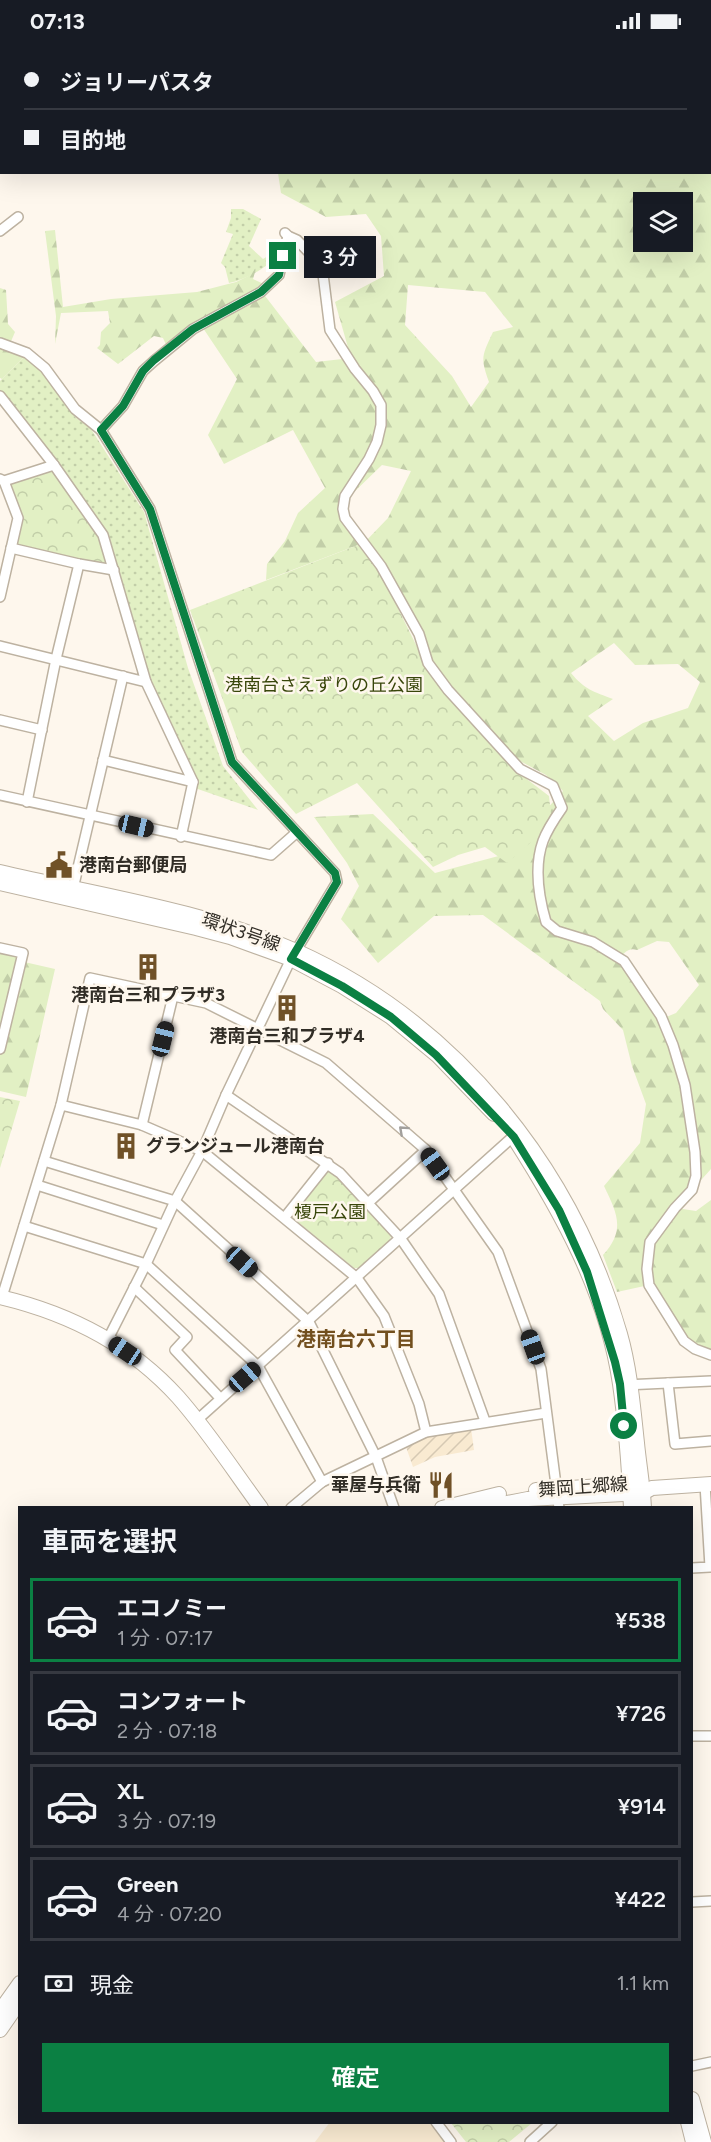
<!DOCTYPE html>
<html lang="ja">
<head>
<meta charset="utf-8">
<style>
	body { margin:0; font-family:Figtree,"Noto Sans JP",sans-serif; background:#20242c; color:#f1f3f6; height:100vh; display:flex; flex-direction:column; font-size:22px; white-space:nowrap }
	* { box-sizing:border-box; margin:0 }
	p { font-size:20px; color:#9ea1a6 }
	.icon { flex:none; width:33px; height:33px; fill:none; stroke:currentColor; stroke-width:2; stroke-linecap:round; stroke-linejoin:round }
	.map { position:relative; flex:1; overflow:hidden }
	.side { position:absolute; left:18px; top:1464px; width:675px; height:618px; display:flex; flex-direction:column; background:#171b24; border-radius:0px; box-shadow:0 6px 24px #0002 }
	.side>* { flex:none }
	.guide { position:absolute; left:0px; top:0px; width:711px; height:132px; box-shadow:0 6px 24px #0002; display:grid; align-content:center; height:132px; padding:0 24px; background:#171b24 }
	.tools { position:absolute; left:633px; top:150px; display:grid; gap:12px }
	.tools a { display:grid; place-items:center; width:60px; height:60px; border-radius:0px; background:#171b24; box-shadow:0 6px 24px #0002; font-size:30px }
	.end { position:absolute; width:27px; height:27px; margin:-14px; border:8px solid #0b8043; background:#fff; box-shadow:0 0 0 3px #fff }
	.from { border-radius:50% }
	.bubble { position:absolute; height:42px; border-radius:0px; background:#171b24; box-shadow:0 6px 24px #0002; font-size:20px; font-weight:600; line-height:42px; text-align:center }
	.car { position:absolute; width:18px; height:36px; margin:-18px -9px; border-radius:8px; box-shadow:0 0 4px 2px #0007; background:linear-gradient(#222 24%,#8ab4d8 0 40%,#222 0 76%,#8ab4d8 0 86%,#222 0) }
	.guide b { display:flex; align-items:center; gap:21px; height:57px; font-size:22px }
	.guide b+b { border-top:2px solid #363941 }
	.guide i { width:15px; height:15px; background:#f1f3f6 }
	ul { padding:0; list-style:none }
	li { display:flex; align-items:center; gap:18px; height:84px; margin:0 12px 9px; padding:0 12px; border:3px solid #363941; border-radius:0px }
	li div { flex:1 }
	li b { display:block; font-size:22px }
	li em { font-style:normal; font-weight:600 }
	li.selected { border-color:#0b8043 }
	li>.icon { width:54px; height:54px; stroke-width:1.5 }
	h2 { padding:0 24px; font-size:27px; line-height:72px }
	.pay { display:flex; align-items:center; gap:15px; height:66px; padding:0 24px; font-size:22px }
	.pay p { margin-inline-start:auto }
	.button { display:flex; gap:12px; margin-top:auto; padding:12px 24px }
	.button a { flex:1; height:69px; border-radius:0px; background:#0b8043; color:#fff; font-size:24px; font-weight:600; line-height:69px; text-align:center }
	.status { display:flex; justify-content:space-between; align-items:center; height:42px; padding:0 30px; background:#171b24; direction:ltr }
	.status svg { height:16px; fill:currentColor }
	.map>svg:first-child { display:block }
</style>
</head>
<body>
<div class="status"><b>07:13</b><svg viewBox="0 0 49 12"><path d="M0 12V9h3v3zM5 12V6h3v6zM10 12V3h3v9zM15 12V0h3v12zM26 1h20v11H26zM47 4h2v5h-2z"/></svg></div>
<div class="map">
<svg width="711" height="2100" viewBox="0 0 711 2100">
	<defs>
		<pattern id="industrial-furrows" width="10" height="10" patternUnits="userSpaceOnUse" patternTransform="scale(1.5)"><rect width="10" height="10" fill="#f9ead1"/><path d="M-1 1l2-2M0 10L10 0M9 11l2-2" fill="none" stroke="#d6c9b3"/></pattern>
		<pattern id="grass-dots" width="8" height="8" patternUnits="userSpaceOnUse" patternTransform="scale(1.5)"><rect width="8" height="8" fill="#e2f0c4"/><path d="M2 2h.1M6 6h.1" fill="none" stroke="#c2cea8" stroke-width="1.8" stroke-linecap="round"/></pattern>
		<pattern id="forest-firs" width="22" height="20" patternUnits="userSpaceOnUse" patternTransform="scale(1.5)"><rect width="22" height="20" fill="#e2f0c4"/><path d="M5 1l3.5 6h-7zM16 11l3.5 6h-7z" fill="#c2cea8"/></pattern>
		<pattern id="park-crowns" width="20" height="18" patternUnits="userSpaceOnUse" patternTransform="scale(1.5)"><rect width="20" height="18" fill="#e2f0c4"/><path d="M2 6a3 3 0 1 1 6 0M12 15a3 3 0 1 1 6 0" fill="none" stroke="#c2cea8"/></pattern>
	</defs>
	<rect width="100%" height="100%" fill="#fef7ed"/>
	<polygon fill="#f9ead1" points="330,2080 430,2081 445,2100 315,2100"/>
	<polygon fill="url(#industrial-furrows)" points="471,1386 474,1408 435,1415 413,1425 406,1405 427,1394"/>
	<g fill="url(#grass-dots)">
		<path d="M231 167H243L261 177 249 204 263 217 276 209 277 214C267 226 244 238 229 241L225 225 221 221 233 192 226 190 231 176Z"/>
		<polygon points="25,314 45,326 75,375 91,387 144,470 188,626 223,724 258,768 192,745 146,640 103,493 0,354 0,339"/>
	</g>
	<g fill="url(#forest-firs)" fill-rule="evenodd">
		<path d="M0 0H711V1127L676 1166 696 1169 711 1158V1312L684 1299 649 1243 617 1250 603 1213C626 1188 617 1171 604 1144L640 1101 646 1062 632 1024 623 988 603 967 600 959 483 873 434 874 378 921 341 877 359 844 347 821 314 775 373 772 435 831 506 812 563 749 546 733 520 719 448 648 428 621 419 592 363 502 388 476 411 429 382 423 351 453 345 454C341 476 356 482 358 503L266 538 267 522 285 499 298 471 325 446 293 388 224 422 208 393 237 337 201 283 168 307 163 296 154 294 118 322 97 306 100 303 101 290 110 281 108 269 61 271 55 302 56 274 45 189 55 188 63 265 111 257 197 250 236 240 250 233 257 223 253 237 268 244 262 250 316 320 351 316 335 260 384 234 381 194 366 172 326 175 281 151 278 131 710 130V2H2L1 56ZM644 160H682V200H644ZM408 243 485 250 513 285 493 290C482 314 480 315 489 340L471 365 452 334 405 283ZM614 601 635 623 678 622 700 640 688 666 643 681 614 699 588 674 613 657C594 650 584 647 571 631ZM657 899 669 900 699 943 676 971 659 978 619 918C623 912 628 905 637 908Z"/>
		<polygon points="0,246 6,248 8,282 15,290 9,304 25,314 2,337 0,336"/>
		<polygon points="0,906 23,911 20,919 55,927 26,1055 0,1049 0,1007 5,984 0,983"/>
	</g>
	<g fill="url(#park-crowns)">
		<polygon points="54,423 103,493 114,528 11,506 18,476 4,439"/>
		<polygon points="358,503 381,532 425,621 502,712 528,738 549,754 551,772 539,793 507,821 485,805 458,813 433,825 357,741 296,772 242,710 190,568"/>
		<polygon points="0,1055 20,1059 0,1126"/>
		<polygon points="330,1128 391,1194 390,1198 359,1226 354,1226 293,1176 292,1172 326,1130"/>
		<polygon points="451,2081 532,2081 509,2100 466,2100"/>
	</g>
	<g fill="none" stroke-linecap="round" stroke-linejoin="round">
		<defs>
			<g id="street">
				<polyline points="0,189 18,175"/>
				<path d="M285 191 288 194 297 198 322 224 330 288 355 327 373 349 381 363V383L377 400 369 417 345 454 343 467 345 476 381 524 419 592 428 621 448 648 520 727 553 744 562 766C555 776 547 788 543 799 534 824 539 856 546 880L557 889 593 900 624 919 661 974 673 1003 685 1043 695 1110 696 1134 692 1148 675 1166 650 1200 647 1227 649 1243 684 1299 695 1307 711 1313"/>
				<polyline points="0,301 27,311 45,326 75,367 101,388 150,467 232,720 335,831 337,840 291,917 226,1053 202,1109 175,1159 146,1222 108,1297"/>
				<polyline points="0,354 54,423 103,493 146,640 0,604"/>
				<polyline points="101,388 123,364 143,329 154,319 193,287 261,250 279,233 288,194"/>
				<polyline points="0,437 4,439 54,423"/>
				<polyline points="11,506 79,522 114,528"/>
				<polyline points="0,555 18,476 4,439"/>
				<polyline points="146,640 193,740"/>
				<polyline points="0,678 42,688"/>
				<polyline points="103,718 193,740 181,795"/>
				<polyline points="0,753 271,813 296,791"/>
				<polyline points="27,760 56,617 79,522"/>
				<polyline points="72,851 123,634"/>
				<polyline points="0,906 23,911 0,1007"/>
				<polyline points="226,1053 340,1131 401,1197 439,1252 485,1379"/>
				<polyline points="61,1063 90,936 206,961 326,1021 426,1108 498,1210 541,1327 559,1466"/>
				<polyline points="142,1083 202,1109 357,1236 384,1274 419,1362 426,1390"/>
				<polyline points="44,1119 175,1159 309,1280 376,1415 394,1466"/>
				<polyline points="37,1143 163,1183"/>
				<polyline points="368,1161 426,1108"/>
				<polyline points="285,1175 328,1121"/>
				<polyline points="24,1184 146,1222 258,1324 322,1440"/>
				<polyline points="134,1245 187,1295 175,1308 220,1356"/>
				<polyline points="2,1255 61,1063 142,1083 173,954"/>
				<polyline points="668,1341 675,1402 711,1399"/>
				<polyline points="625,1343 711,1339"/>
				<polyline points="196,1379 516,1092"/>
				<polyline points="291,1466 322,1440 426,1390 546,1371"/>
				<polyline points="692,1526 710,1525 705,1442"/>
				<polyline points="692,1694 711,1694"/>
				<polyline points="692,1860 711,1859"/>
				<polyline points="692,2024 711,2020"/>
				<polyline points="436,2080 451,2100"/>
				<polyline points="530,2100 552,2080"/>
			</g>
			<g id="secondary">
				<path d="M0 830C98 853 203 868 296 909 455 980 572 1125 620 1292 630 1327 633 1364 637 1401 639 1422 643 1444 644 1466"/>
				<polyline points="0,841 196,886 230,895 291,917 342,944 391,975 437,1013 494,1072"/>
				<path d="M514 1096C562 1171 607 1252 620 1342 626 1383 629 1425 631 1466"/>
				<path d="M0 1255C68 1271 131 1303 178 1355 208 1389 234 1429 261 1466"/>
				<polyline points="536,1448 636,1442"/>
				<polyline points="442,1466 499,1452"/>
				<polyline points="481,1466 528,1457 643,1451 652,1446 711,1442"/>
				<polyline points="0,1969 20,1941"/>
				<polyline points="0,1988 20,1959"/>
				<polyline points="692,2057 704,2100"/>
				<polyline points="688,2080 693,2100"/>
			</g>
		</defs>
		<use href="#street" stroke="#bdb2a1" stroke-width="12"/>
		<use href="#secondary" stroke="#bdb2a1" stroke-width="16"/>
		<use href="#street" stroke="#fff" stroke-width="9"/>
		<use href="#secondary" stroke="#fff" stroke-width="14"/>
	</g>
	<defs><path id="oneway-chevron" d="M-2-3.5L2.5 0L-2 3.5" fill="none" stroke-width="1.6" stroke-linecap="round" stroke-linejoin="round" transform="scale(1.5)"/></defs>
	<use stroke="#a2a09d" href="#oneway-chevron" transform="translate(403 1088) rotate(-138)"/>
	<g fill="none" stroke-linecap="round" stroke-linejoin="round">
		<polyline stroke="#0b8043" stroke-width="8" points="283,214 279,233 261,250 193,287 154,318 143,329 123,364 101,388 150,467 232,720 335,831 337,840 291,917 342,944 391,975 436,1013 514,1095 559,1168 587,1230 615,1320 620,1342 624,1384"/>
	</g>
	<defs>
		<symbol id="civic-bare" viewBox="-9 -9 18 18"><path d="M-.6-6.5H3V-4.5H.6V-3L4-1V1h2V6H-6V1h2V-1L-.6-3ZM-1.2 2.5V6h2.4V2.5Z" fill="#705127" stroke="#fef7ed" stroke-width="2.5" paint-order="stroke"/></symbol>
		<symbol id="building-bare" viewBox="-9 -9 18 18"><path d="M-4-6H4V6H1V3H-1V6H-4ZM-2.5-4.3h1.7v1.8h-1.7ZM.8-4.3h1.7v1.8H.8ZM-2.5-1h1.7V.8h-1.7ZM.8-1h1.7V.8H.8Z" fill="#705127" stroke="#fef7ed" stroke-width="2.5" paint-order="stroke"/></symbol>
		<symbol id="restaurant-bare" viewBox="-9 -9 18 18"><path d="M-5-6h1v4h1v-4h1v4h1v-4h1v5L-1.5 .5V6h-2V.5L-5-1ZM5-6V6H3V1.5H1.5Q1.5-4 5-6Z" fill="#705127" stroke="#fef7ed" stroke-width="2.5" paint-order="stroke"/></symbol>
	</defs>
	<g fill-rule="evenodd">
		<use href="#civic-bare" x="40" y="804" width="38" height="38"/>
		<use href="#building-bare" x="129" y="906" width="38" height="38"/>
		<use href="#building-bare" x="268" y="947" width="38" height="38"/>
		<use href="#building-bare" x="107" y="1085" width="38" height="38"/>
		<use href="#restaurant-bare" x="422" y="1424" width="38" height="38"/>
	</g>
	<g text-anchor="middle" stroke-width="5" stroke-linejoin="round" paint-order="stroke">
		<g font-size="18" fill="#38460a" stroke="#fef7ed">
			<text x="324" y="649">港南台さえずりの丘公園</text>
			<text x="330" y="1176">榎戸公園</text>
		</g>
		<g font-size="18" font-weight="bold" fill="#312d26" stroke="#fef7ed" text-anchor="start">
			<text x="79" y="829">港南台郵便局</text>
			<text x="148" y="959" text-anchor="middle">港南台三和プラザ3</text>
			<text x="287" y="1000" text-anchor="middle">港南台三和プラザ4</text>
			<text x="146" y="1110">グランジュール港南台</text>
			<text x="421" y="1449" text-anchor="end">華屋与兵衛</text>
		</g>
		<g font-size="18" fill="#312d26" stroke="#fef7ed">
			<text transform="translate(241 890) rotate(19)" y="6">環状3号線</text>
			<text transform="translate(583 1445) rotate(-4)" y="6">舞岡上郷線</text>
		</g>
		<g font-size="20" font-weight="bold" fill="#724f1e" stroke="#fef7ed">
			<text x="356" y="1304">港南台六丁目</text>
		</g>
	</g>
</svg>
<div class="tools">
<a><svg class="icon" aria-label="layers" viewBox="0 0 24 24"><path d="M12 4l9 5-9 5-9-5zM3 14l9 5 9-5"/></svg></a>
</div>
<i class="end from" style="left:624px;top:1384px"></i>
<i class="end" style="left:283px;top:214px"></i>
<div class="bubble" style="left:304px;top:194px;width:72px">3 分</div>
<i class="car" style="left:136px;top:784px;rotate:103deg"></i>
<i class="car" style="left:163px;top:997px;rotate:14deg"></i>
<i class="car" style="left:435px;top:1122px;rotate:324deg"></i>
<i class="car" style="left:242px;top:1220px;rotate:132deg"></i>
<i class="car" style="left:533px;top:1305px;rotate:340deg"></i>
<i class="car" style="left:125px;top:1309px;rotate:304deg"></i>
<i class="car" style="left:245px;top:1335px;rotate:49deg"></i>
<div class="guide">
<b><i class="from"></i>ジョリーパスタ</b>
<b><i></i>目的地</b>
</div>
<section class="side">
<h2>車両を選択</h2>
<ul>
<li class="selected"><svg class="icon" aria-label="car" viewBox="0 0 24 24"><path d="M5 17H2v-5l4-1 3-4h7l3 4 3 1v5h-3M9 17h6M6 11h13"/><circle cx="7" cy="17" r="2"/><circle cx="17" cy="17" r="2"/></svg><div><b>エコノミー</b><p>1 分 · 07:17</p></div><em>¥538</em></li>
<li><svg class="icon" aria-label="car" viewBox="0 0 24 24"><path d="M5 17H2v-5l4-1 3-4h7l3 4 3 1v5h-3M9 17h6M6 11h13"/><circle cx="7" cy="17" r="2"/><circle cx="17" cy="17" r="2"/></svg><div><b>コンフォート</b><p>2 分 · 07:18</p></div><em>¥726</em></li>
<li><svg class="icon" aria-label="car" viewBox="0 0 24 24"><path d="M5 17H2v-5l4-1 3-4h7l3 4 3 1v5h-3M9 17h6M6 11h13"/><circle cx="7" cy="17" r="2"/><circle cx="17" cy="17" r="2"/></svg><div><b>XL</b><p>3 分 · 07:19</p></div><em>¥914</em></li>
<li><svg class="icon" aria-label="car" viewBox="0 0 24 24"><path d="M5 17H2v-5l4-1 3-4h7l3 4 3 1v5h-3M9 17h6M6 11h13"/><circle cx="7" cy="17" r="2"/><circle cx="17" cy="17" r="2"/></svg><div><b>Green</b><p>4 分 · 07:20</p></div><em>¥422</em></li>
</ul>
<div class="pay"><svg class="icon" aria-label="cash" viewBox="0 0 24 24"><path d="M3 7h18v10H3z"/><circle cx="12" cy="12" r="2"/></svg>現金<p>1.1 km</p></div>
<div class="button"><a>確定</a></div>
</section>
</div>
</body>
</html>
